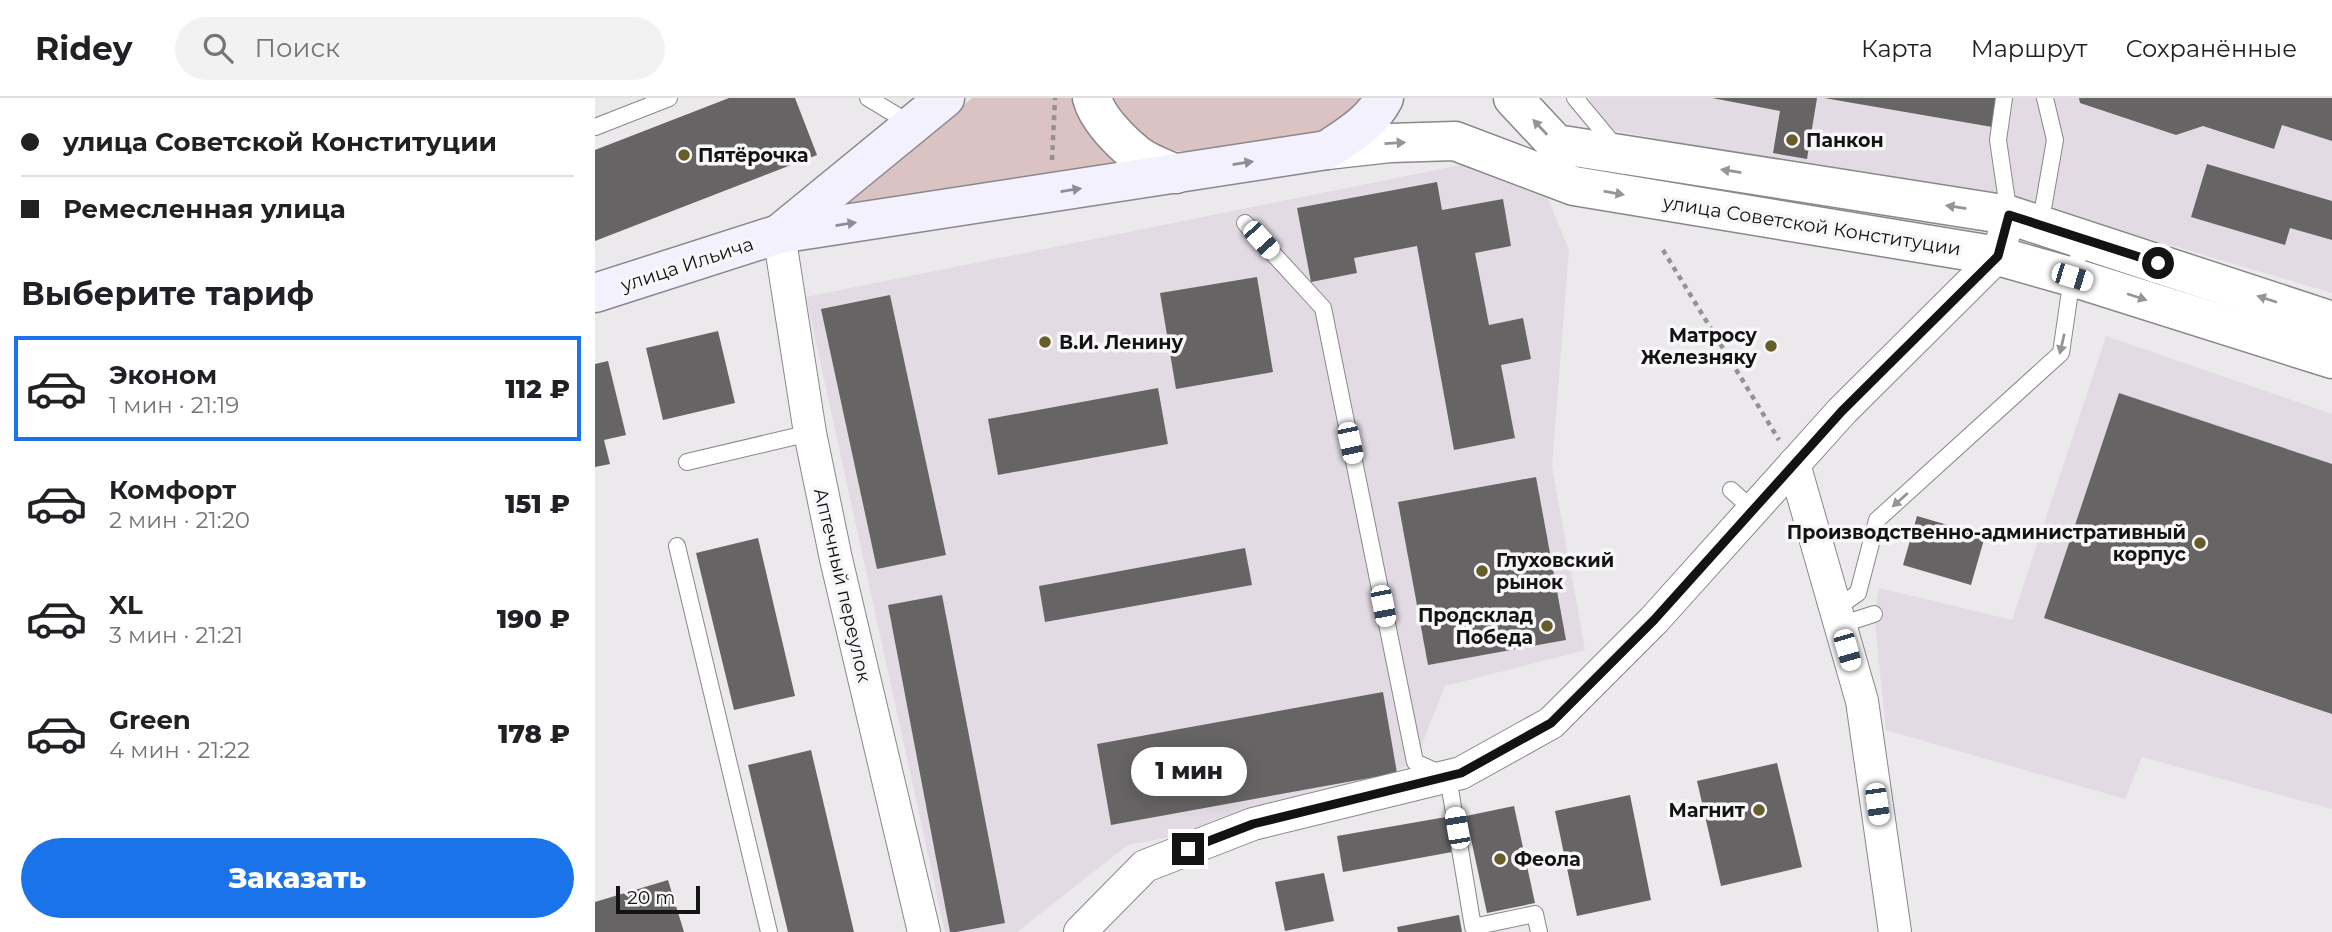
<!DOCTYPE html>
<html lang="ru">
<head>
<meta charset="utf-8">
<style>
	body { margin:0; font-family:Montserrat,sans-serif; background:#f2f2f2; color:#202124; height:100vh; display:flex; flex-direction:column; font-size:26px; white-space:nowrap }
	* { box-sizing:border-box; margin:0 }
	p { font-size:23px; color:#757577 }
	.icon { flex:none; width:38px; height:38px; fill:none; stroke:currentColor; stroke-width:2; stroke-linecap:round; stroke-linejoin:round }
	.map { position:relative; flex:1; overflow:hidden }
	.panel { display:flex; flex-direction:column; background:#fff; width:595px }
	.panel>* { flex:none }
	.top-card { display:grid; align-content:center; height:154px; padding:0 21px; background:#fff }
	.scale { position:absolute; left:21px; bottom:18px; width:84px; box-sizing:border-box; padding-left:7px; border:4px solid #131313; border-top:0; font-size:19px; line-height:24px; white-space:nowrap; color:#131313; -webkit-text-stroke:5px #f8f6f9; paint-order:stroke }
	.end { position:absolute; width:32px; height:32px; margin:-16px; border:9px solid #131313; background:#fff; box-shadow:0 0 0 4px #fff }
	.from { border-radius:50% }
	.bubble { position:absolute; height:49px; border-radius:24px; background:#fff; box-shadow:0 4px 18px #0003; font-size:23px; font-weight:800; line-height:49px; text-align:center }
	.car { position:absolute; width:21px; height:42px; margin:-21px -10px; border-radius:9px; box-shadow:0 0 5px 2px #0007; background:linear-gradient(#fff 24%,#345 0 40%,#fff 0 76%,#345 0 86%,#fff 0) }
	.top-card b { display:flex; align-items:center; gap:24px; height:66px; font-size:26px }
	.top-card b+b { border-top:2px solid #e0e0e0 }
	.top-card i { width:18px; height:18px; background:#202124 }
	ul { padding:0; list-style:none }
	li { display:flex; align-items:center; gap:21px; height:105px; margin:0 14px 10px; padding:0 7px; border:4px solid transparent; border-radius:0px }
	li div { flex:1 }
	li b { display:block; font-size:26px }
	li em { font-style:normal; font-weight:800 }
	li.selected { border-color:#1a73e8 }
	li>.icon { width:63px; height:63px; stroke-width:1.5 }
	h2 { padding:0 21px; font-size:32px; line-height:84px }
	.cta { display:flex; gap:14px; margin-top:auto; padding:14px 21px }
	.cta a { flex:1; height:80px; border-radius:42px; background:#1a73e8; color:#fff; font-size:28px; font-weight:800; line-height:80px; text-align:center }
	header { display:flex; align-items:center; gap:42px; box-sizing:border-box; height:98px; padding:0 35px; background:#fff; border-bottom:2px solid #e0e0e0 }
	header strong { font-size:33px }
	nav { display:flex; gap:38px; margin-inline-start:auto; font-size:24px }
	.search { width:490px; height:63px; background:#f2f2f2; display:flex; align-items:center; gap:18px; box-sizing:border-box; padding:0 24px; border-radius:38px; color:#757577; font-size:26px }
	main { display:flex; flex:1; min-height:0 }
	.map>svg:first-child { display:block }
</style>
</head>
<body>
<header>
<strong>Ridey</strong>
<div class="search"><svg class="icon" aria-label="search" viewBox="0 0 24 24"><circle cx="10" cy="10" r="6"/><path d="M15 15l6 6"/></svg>Поиск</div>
<nav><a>Карта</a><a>Маршрут</a><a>Сохранённые</a></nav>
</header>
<main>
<section class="panel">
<div class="top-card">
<b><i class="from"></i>улица Советской Конституции</b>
<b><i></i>Ремесленная улица</b>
</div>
<h2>Выберите тариф</h2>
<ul>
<li class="selected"><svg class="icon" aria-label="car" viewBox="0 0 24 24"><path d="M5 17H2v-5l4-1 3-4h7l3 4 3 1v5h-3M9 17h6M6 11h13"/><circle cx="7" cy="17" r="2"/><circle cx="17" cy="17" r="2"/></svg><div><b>Эконом</b><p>1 мин · 21:19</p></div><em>112 ₽</em></li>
<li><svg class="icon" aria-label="car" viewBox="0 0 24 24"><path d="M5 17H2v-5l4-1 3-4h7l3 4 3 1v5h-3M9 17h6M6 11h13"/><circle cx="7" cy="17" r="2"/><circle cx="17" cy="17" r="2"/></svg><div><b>Комфорт</b><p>2 мин · 21:20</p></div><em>151 ₽</em></li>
<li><svg class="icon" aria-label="car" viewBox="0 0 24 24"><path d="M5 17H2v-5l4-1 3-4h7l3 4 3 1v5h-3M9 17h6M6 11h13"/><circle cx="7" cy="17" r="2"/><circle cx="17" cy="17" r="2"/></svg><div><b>XL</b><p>3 мин · 21:21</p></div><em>190 ₽</em></li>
<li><svg class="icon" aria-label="car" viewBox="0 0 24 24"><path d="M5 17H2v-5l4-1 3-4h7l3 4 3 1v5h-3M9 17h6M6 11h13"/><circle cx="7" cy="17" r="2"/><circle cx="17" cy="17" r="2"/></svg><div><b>Green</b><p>4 мин · 21:22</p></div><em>178 ₽</em></li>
</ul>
<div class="cta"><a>Заказать</a></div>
</section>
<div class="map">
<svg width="1737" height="834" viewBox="0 0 1737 834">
	<rect width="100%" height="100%" fill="#ebe9eb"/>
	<g fill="#e3dbe4">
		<polygon points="993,0 1737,0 1737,195 1474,117 1012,31"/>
		<polygon points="876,65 947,86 974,152 957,368 990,552 850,588 820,664 714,712 533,747 422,834 350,834 211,199"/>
		<polygon points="1511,238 1737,316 1737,711 1547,659 1530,701 1291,632 1279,516 1284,490 1417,522"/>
	</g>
	<g fill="#dbc3c3">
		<polygon points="377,0 479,0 505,45 522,66 242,112"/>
		<path d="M517 0H768C760 13 746 24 732 31 717 39 596 57 582 53 556 47 526 26 517 0Z"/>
	</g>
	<g fill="#676465">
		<polygon points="134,0 200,0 222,57 0,143 0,52"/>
		<polygon points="1117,0 1222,0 1212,61 1178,55 1185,13"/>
		<polygon points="1229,0 1408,0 1403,30"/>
		<polygon points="1484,0 1737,0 1737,43 1687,27 1679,51 1608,28 1581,37 1485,5"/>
		<polygon points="1612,66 1737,103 1737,142 1695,130 1690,147 1596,119"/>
		<polygon points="842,84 847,112 908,101 916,148 880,155 894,227 928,220 936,261 906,267 920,340 859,352 822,148 759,160 762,175 716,184 702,110"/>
		<polygon points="662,179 678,274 581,291 565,195"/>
		<polygon points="295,197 351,457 282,471 226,211"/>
		<polygon points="123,233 140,305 68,322 51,250"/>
		<polygon points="13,263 31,337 9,342 15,366 0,369 0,266"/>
		<polygon points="563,290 573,346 403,377 393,321"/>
		<polygon points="1524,295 1737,366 1737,616 1449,520"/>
		<polygon points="941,379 971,542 833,567 803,404"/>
		<polygon points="1322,418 1390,438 1376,487 1308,467"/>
		<polygon points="163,440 200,598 139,612 101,455"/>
		<polygon points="650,450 657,487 450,524 444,488"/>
		<polygon points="347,497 410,825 361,834 355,834 293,507"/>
		<polygon points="788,594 802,675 516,727 502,646"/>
		<polygon points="216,652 259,834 193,834 153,667"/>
		<polygon points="1182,665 1207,769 1126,788 1102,683"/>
		<polygon points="1035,697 1056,802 982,818 960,713"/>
		<polygon points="919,708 940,805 892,815 871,718"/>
		<polygon points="851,719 857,754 748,774 742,738"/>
		<polygon points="729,775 739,823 690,833 680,784"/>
		<polygon points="73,782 89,834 0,834 0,804"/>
		<polygon points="864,817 867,834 803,834 802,829"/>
	</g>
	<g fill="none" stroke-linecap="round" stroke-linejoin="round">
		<defs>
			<g id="service">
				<polyline points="273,0 316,26 316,23"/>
				<polyline points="980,0 1020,48"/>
				<polyline points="1409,0 1403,42 1414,117"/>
				<polyline points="0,29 74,0"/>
				<polyline points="650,125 728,210 820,664 853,679 878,829 940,816 944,834"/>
				<polyline points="1445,128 1460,42 1450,0"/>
				<polyline points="92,364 215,335"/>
				<polyline points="1136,392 1158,412"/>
				<polyline points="82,448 174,834"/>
				<polyline points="1240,511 1263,495 1282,422 1466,255 1477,179 1489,140"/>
				<polyline points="1245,527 1279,516"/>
			</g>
			<g id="minor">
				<polyline points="184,136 215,335 241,461 329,834"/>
				<polyline points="1199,366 1267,603 1300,834"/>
				<polyline points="485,834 550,768 658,726 866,675 956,625 1059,522 1247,313 1403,158 1414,117"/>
			</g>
			<g id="tertiary">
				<path d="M497 0C502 20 525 43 541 56 552 65 568 70 581 76"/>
				<polyline points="918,0 961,46 1414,117 1737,223"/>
				<polyline points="732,52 795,45 860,43 979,88 1403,158 1477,179 1737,261"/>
			</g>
			<g id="secondary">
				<polyline points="184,136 350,0"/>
				<path d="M0 195 184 136 732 52C754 37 777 24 789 0"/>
			</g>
		</defs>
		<use href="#service" stroke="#89878a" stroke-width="18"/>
		<use href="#minor" stroke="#89878a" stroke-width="34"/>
		<use href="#tertiary" stroke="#89878a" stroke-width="41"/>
		<use href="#secondary" stroke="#89878a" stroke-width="41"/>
		<g stroke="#939293" stroke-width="4.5" stroke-dasharray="5 5" stroke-linecap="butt">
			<polyline points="457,62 460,0"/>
			<polyline points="1068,152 1184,342"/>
		</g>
		<use href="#service" stroke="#fff" stroke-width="16"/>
		<use href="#minor" stroke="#fff" stroke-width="32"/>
		<use href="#tertiary" stroke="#fff" stroke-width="38"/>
		<use href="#secondary" stroke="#f4f1fe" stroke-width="38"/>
	</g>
	<defs><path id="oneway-solid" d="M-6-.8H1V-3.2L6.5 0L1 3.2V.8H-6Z" transform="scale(1.75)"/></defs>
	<g fill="#959595">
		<use href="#oneway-solid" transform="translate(945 29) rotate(-133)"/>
		<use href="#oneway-solid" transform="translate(800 45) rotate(-3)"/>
		<use href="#oneway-solid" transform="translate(1136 73) rotate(-171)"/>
		<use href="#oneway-solid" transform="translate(1019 95) rotate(10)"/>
		<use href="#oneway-solid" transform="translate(1361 109) rotate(-171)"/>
		<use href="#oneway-solid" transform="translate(1542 199) rotate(18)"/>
		<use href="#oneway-solid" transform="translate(1672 201) rotate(-162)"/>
		<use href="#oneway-solid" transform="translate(1467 246) rotate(103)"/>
		<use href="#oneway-solid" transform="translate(1305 402) rotate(138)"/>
	</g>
	<g fill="#8f8d94">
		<use href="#oneway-solid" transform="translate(648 65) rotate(-9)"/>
		<use href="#oneway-solid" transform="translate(476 92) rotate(-9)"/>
		<use href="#oneway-solid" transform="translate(251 126) rotate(-9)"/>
	</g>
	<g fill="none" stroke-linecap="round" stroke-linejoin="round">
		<polyline stroke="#131313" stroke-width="9" points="593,751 658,726 866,675 956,625 1059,522 1247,313 1403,158 1414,117 1563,165"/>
	</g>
	<g fill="#675d2a" stroke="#f8f6f9" stroke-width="2.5">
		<circle cx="1197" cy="42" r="7"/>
		<circle cx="89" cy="57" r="7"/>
		<circle cx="450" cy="244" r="7"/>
		<circle cx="1176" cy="248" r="7"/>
		<circle cx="1605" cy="445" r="7"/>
		<circle cx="887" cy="473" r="7"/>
		<circle cx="952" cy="528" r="7"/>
		<circle cx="1164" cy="712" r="7"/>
		<circle cx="905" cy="761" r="7"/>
	</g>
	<g text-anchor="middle" stroke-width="7" stroke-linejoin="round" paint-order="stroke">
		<g font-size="19" font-weight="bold" fill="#131313" stroke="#f8f6f9" text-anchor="start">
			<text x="1211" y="49">Панкон</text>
			<text x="103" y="64">Пятёрочка</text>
			<text x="1162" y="244" text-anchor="end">Матросу<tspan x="1162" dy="22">Железняку</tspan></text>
			<text x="464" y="251">В.И. Ленину</text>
			<text x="1591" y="441" text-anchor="end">Производственно-административный<tspan x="1591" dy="22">корпус</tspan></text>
			<text x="901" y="469">Глуховский<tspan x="901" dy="22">рынок</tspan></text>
			<text x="938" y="524" text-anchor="end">Продсклад<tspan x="938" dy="22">Победа</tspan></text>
			<text x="1150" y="719" text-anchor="end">Магнит</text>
			<text x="919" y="768">Феола</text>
		</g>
		<g font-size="19" fill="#131313" stroke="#f8f6f9">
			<text transform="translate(1217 127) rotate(9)" y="7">улица Советской Конституции</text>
			<text transform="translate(92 166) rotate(-18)" y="7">улица Ильича</text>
			<text transform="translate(248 487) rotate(77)" y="7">Аптечный переулок</text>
		</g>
	</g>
</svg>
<div class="scale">20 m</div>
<i class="end from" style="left:1563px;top:165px"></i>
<i class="end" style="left:593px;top:751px"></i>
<div class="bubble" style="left:536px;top:649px;width:116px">1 мин</div>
<i class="car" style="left:666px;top:142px;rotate:138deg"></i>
<i class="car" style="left:1477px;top:179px;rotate:107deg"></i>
<i class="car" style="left:755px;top:345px;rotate:168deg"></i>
<i class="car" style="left:788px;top:508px;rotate:169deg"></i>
<i class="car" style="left:1252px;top:552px;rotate:164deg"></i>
<i class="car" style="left:1282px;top:706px;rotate:172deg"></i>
<i class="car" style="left:862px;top:730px;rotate:350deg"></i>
</div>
</main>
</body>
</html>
